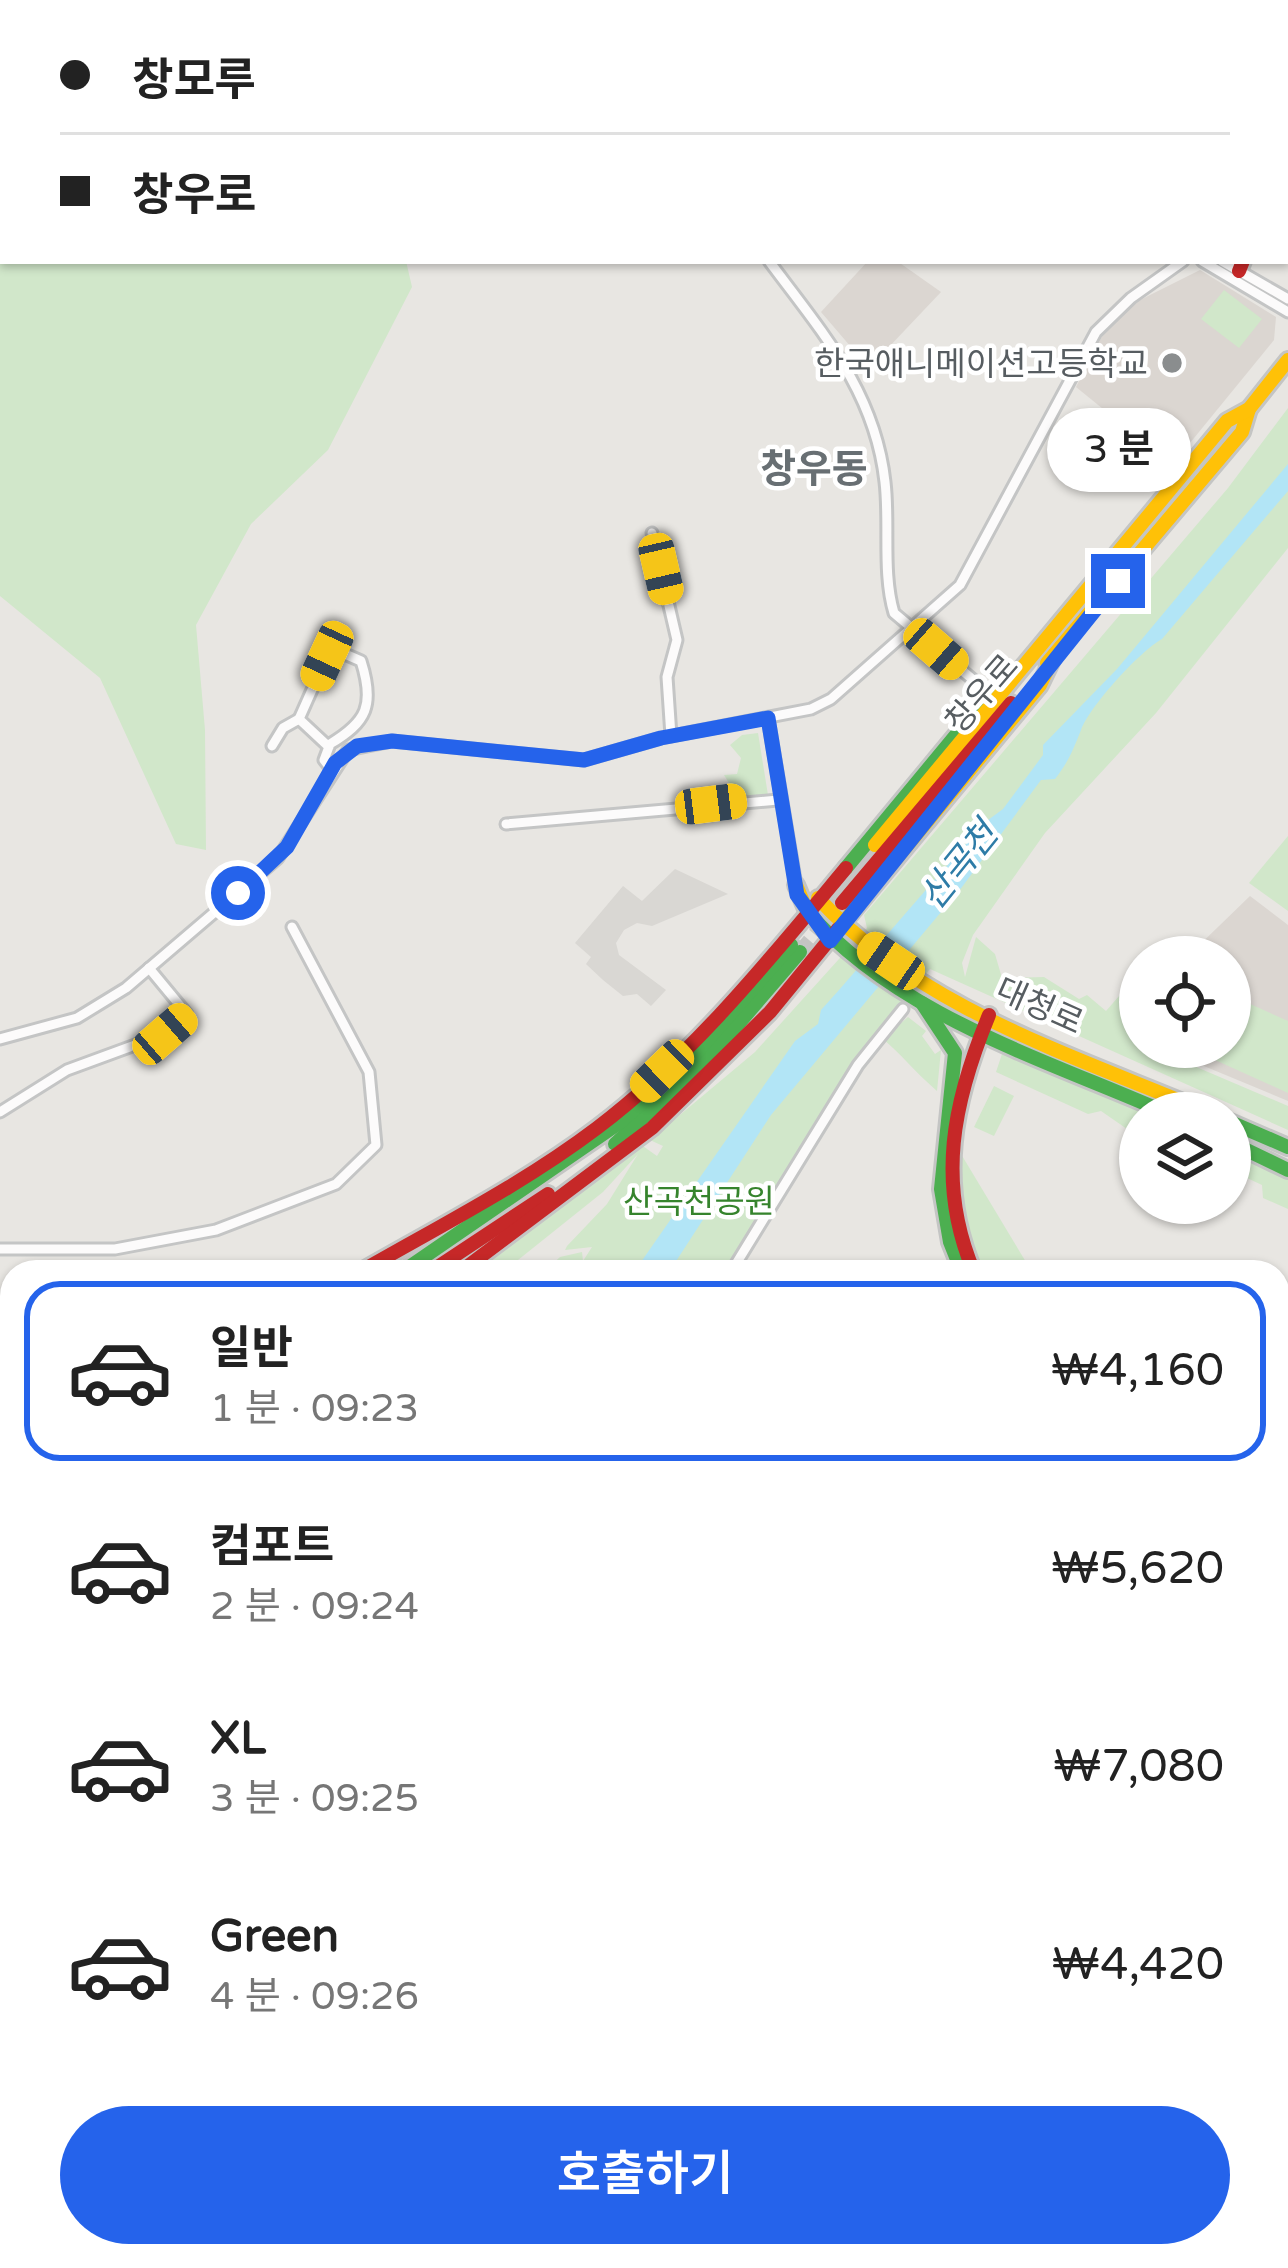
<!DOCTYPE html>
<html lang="ko">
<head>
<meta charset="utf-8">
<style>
	body { margin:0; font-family:"Varela Round","Noto Sans KR",sans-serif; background:#f2f2f2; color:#222; height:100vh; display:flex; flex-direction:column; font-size:45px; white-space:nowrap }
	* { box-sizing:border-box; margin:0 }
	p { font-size:39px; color:#767676 }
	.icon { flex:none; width:66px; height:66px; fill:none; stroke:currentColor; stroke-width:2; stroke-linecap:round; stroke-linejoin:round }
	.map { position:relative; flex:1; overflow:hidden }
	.details { position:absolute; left:0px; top:1260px; width:1290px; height:1008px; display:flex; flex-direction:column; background:#fff; border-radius:36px 36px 0 0; box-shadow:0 3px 9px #0004 }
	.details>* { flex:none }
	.banner { position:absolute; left:0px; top:0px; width:1290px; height:264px; box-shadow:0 3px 9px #0004; display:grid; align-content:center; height:264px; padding:0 60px; background:#fff }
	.tools { position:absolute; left:1119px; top:936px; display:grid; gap:24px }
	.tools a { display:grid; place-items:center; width:132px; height:132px; border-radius:50%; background:#fff; box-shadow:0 3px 9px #0004; font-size:60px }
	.end { position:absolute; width:54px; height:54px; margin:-27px; border:15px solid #2563eb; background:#fff; box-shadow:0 0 0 6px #fff }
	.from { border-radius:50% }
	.bubble { position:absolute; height:84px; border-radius:42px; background:#fff; box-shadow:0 3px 9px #0004; font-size:39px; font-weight:600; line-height:84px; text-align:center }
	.car { position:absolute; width:36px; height:72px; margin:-36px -18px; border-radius:15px; box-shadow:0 0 9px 3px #0007; background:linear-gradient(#f5c518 24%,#345 0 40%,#f5c518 0 76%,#345 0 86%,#f5c518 0) }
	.banner b { display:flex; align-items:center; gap:42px; height:114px; font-size:45px }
	.banner b+b { border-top:3px solid #e0e0e0 }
	.banner i { width:30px; height:30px; background:#222 }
	ul { padding:21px 0 0; list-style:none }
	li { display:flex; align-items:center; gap:36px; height:180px; margin:0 24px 18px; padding:0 36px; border:6px solid transparent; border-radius:36px }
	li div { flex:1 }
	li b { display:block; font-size:45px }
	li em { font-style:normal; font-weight:600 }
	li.selected { border-color:#2563eb }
	li>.icon { width:108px; height:108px; stroke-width:1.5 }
	.primary-button { display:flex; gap:24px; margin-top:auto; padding:24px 60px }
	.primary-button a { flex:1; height:138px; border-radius:72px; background:#2563eb; color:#fff; font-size:48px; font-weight:600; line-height:138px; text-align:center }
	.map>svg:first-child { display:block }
</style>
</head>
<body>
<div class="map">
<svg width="1288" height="2268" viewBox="0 0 1288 2268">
	<rect width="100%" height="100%" fill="#e8e6e2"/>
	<polygon fill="#f5ead8" points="1278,1690 1288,1698 1288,2268 1069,2268 1052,2256 1278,2256"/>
	<polygon fill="#d9d7d3" points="675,869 728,894 652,926 637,923 624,930 616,943 619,955 666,990 651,1006 637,994 623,996 603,980 586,964 591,957 575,943 623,886 642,901"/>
	<g fill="#dbd6d1">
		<polygon points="868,261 897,261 941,292 869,368 821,312"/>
		<polygon points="1200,270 1276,317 1274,340 1172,465 1076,387 1114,313"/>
		<polygon points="1250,896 1288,925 1288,1101 1158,1047 1230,1047 1230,957 1187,957"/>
	</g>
	<g fill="#d1e7ca">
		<polygon points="0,0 319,0 3,3 3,261 406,261 412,287 328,450 251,524 196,625 205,730 206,850 176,844 100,678 0,596"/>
		<polygon points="1224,290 1262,319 1239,348 1201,319"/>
		<polygon points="1288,408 1288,548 1156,713 1045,833 973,935 962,963 965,977 976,937 995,954 1002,978 1044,977 1079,999 1087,995 1106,1011 1140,972 1140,1022 1133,1040 1288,1106 1288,1130 930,969 877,1032 725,1272 544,1272 560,1257 582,1252 583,1261 592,1247 565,1250 567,1246 607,1204 638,1154 603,1192 503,1272 470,1272 640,1144 657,1156 663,1146 650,1140 755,1052 867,928 864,915 1228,488"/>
		<polygon points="758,733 768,795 729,798 734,791 724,775 737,774 741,758 730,745 742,735"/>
		<polygon points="1288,836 1288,911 1249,883"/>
		<polygon points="1230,995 1288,1021 1288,1093 1193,1050 1230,1047"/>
		<path d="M908 1017 926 1031 922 1036 935 1054 941 1050 937 1091C914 1071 900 1053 883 1039Z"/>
		<polygon points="1002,1054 1143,1113 1140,1138 1101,1111 1088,1114 996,1072"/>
		<polygon points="994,1086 1014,1096 994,1136 974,1127"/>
		<polygon points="1230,1152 1288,1179 1288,1209 1263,1198 1262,1185 1230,1170"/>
		<path d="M961 1154 1032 1272H980C954 1237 954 1195 961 1154Z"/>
		<polygon points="0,1645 12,1646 12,1748 0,1744"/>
		<polygon points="0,1751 12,1754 12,1846 0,1834"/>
		<polygon points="293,2256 934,2256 950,2268 302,2268"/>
	</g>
	<g fill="#b2e5f6">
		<path d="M1288 464V491L1162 639C1140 651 1090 706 1081 730 1073 750 1069 761 1055 779L1041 780 962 887 771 1115 669 1272H634L795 1041 818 1024 821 1010 839 990 984 823 1003 809 1043 755V745L1117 669Z"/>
		<polygon points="0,1834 12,1846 12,2114 0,2093"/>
		<polygon points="0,2171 12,2177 12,2256 293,2256 302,2268 0,2268"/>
	</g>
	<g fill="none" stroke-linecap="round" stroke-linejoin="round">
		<g stroke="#c4c4c2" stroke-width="15" stroke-dasharray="15 8" stroke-linecap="butt">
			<polyline points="800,952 841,904"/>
			<polyline points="983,2256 998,2268"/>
		</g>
		<defs>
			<g id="street">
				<polyline points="618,0 620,3"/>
				<polyline points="1131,0 1132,3"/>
				<polyline points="1254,3 1256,0"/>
				<path d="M769 261C821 331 875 391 885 482 890 524 882 573 894 613L990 694"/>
				<polyline points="1202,261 1288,312"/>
				<polyline points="1222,261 1288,299"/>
				<polyline points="652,533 677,640 667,677 671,736"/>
				<polyline points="768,718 796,885"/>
				<polyline points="272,746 283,728 299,719"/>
				<path d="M329 747 299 719 327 656 338 651 361 661C375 705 367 722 330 744L324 760 331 769"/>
				<polyline points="506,824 778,800"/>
				<polyline points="0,1039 77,1018 126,988 278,858 348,750 392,741 584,760 661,738 811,709 831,699 960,585 1096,332 1131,298 1183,261"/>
				<polyline points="0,1112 67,1070 165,1034 187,1014 149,968"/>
				<polyline points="0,1249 115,1249 216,1230 336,1184 376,1145 369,1072 292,927"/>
				<polyline points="731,1272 858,1065 903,1009"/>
			</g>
			<g id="fast">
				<polyline points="846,868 990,694 1016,671"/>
				<path d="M807 911C897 1015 1044 1059 1167 1113"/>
				<polyline points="922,1003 955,1053 941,1189 950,1242 962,1272"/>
				<polyline points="1230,1122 1288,1147"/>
				<polyline points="1230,1142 1288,1170"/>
				<polyline points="615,1144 716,1050 800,952"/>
				<polyline points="402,1272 619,1123 687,1063 791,945"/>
				<polyline points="1007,2256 1028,2268"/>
			</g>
			<g id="slow">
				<polyline points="1047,663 1242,432 1249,409"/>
				<polyline points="875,845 1227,421 1249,409 1288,360"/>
				<polyline points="796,885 807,911"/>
				<path d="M818 898C919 1008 1075 1056 1209 1113"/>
				<polyline points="838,929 1040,685 1054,656"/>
				<polyline points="0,1438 12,1451"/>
				<polyline points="0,1552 12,1544"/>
			</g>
			<g id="jam">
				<polyline points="1268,0 1268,3"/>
				<polyline points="1239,271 1243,261"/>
				<polyline points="842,903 1011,703"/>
				<path d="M360 1272C440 1226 523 1184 597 1128 692 1056 770 959 846 868"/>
				<polyline points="430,1272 548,1194"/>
				<polyline points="460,1272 652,1128 770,1012 838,929"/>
				<path d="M974 1272C936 1183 953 1102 989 1015"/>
				<polyline points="0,1516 12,1524"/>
				<polyline points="0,1587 12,1596"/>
				<polyline points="0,1636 12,1638"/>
				<polyline points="1278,1668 1288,1676"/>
				<polyline points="1278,1977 1288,1983"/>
				<polyline points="952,2256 967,2268"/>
			</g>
		</defs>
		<use href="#street" stroke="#c4c5c5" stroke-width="15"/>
		<use href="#fast" stroke="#c4c5c4" stroke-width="20"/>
		<use href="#slow" stroke="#c4c5c4" stroke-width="20"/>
		<use href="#jam" stroke="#c4c5c4" stroke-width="20"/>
		<use href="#street" stroke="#fcfbfb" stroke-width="9"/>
		<use href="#fast" stroke="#4caf50" stroke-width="14"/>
		<use href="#slow" stroke="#ffc107" stroke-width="14"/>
		<use href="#jam" stroke="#c62828" stroke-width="14"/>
		<defs>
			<polyline id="slow-bridge" points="0,1534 12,1527"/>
		</defs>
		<use href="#slow-bridge" stroke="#d3c2ad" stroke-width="21" stroke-linecap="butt"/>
		<use href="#slow-bridge" stroke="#ffc107" stroke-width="15"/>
	</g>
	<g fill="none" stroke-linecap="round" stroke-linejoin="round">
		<polyline stroke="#2563eb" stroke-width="15" points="238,893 287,847 335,763 357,746 392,741 584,760 661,738 768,718 797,895 830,941 1118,581"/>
	</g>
	<circle fill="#8a8d8e" stroke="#fff" stroke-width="4.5" cx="1172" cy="363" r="12"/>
	<g text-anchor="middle" stroke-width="9" stroke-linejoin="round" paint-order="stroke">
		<g font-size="33" fill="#575d61" stroke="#fff" text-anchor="end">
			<text x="1148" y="375">한국애니메이션고등학교</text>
		</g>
		<g font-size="33" fill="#575d61" stroke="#fff">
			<text transform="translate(981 693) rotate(-49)" y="12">창우로</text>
			<text transform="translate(1040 1005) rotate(24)" y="12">대청로</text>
		</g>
		<g font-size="33" fill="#36842d" stroke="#fff">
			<text x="699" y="1213">산곡천공원</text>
		</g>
		<g font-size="36" font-style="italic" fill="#2e7ca7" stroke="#fff">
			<text transform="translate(958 865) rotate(-51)" y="13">산곡천</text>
		</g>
		<g font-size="39" font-weight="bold" fill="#686f73" stroke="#fff">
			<text x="814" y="482">창우동</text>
		</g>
	</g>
</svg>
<div class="tools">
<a><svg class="icon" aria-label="locate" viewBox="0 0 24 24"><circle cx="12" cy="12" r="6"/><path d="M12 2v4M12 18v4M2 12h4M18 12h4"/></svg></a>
<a><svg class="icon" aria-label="layers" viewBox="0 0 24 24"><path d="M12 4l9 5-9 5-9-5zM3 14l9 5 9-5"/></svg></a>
</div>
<i class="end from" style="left:238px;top:893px"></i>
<i class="end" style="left:1118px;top:581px"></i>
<div class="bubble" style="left:1047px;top:408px;width:144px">3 분</div>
<i class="car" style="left:661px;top:569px;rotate:167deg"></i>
<i class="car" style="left:936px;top:649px;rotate:131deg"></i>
<i class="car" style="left:327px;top:656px;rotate:205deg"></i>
<i class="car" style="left:711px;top:804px;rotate:83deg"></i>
<i class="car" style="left:891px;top:961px;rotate:304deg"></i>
<i class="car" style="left:165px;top:1034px;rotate:49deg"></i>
<i class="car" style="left:662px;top:1071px;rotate:226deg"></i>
<div class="banner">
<b><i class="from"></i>창모루</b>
<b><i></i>창우로</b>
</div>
<section class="details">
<ul>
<li class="selected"><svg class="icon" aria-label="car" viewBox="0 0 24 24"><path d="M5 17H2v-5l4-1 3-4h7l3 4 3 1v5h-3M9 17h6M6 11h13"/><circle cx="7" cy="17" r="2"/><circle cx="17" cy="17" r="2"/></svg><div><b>일반</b><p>1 분 · 09:23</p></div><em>₩4,160</em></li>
<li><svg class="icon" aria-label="car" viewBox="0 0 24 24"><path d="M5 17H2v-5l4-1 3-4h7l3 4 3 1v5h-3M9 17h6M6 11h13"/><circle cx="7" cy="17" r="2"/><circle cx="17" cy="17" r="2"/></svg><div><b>컴포트</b><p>2 분 · 09:24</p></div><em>₩5,620</em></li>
<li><svg class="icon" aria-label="car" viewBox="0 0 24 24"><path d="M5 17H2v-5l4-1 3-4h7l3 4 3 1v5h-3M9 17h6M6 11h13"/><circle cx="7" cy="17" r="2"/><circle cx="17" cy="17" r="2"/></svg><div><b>XL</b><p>3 분 · 09:25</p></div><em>₩7,080</em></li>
<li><svg class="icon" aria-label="car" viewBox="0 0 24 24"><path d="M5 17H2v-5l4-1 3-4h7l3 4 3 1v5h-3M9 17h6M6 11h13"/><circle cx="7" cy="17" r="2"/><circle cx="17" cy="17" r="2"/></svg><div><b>Green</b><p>4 분 · 09:26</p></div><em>₩4,420</em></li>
</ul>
<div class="primary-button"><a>호출하기</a></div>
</section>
</div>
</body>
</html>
